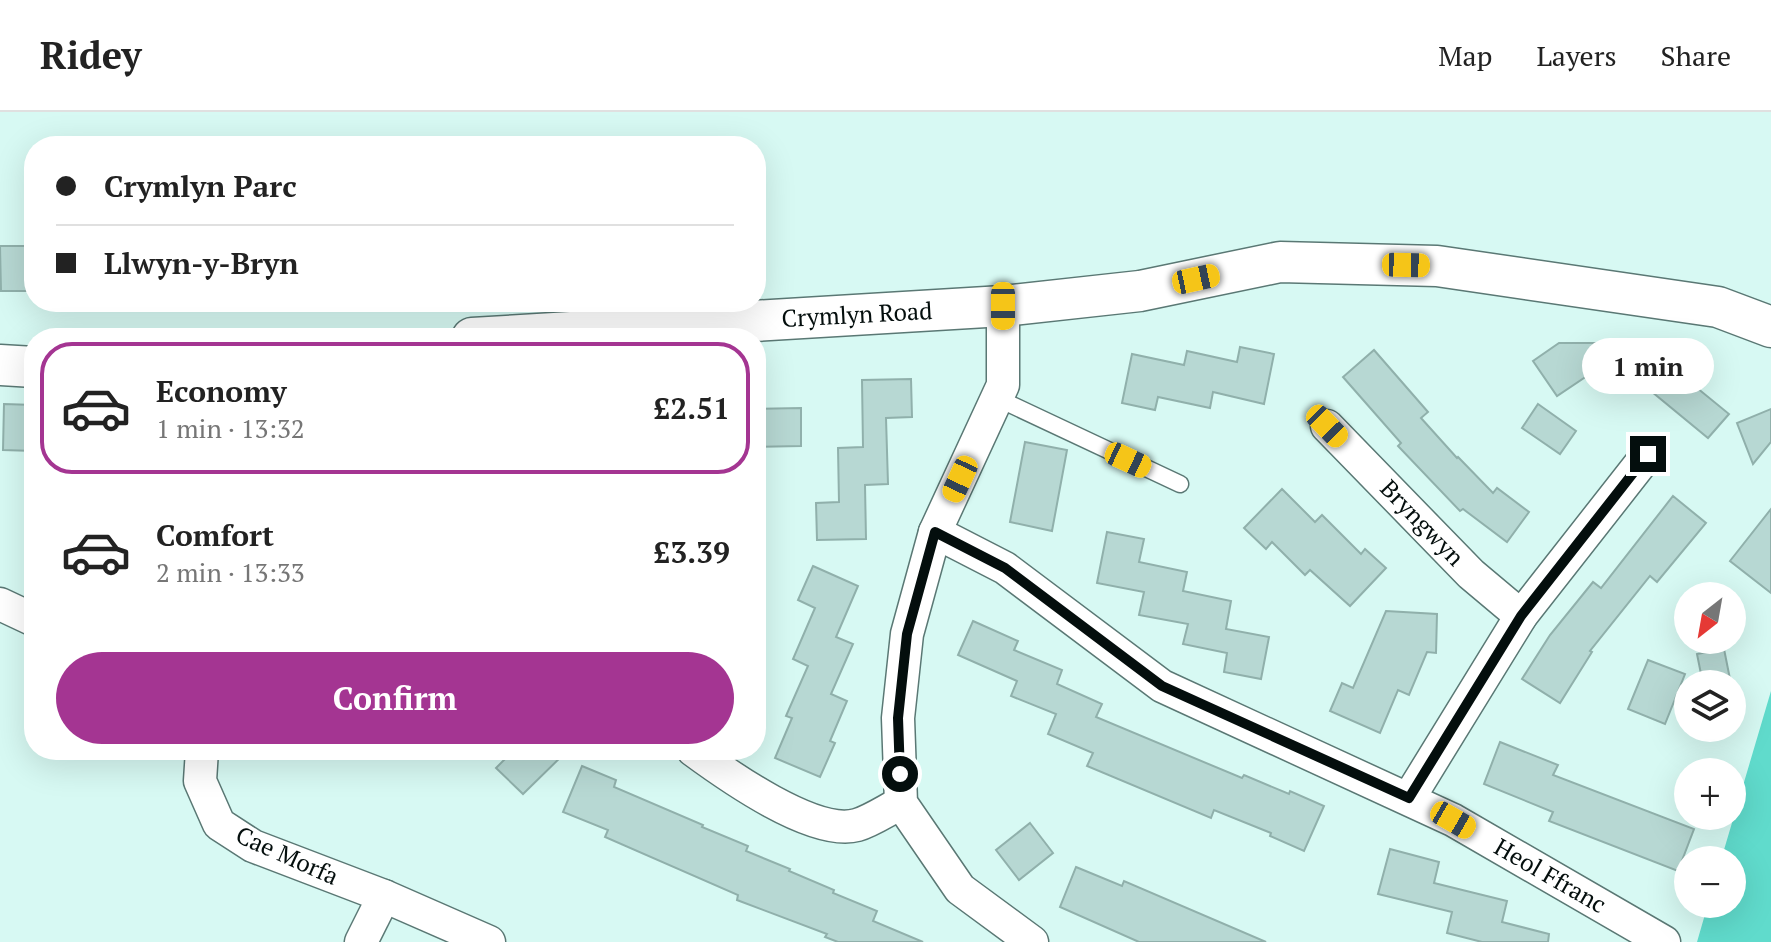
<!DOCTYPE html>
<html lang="en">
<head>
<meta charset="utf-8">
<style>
	body { margin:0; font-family:"PT Serif",serif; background:#f6f6f6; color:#222; height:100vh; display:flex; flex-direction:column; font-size:30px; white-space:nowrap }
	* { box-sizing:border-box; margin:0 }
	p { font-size:26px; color:#767676 }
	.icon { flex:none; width:44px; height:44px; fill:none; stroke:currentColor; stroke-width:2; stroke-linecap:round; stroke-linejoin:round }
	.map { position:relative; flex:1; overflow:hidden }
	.details { position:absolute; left:24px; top:216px; width:742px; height:432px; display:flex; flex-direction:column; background:#fff; border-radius:32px; box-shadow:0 8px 32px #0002 }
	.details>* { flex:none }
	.hud { position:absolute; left:24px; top:24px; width:742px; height:176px; border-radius:32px; box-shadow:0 8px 32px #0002; display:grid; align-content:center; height:176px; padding:0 32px; background:#fff }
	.needle { width:52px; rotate:211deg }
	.buttons { position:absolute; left:1674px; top:470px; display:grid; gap:16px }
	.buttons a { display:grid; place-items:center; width:72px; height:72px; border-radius:50%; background:#fff; box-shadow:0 8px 32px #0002; font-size:40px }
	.end { position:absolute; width:36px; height:36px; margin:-18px; border:10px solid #040e0d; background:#fff; box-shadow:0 0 0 4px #fff }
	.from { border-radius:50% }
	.bubble { position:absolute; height:56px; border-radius:28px; background:#fff; box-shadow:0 8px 32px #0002; font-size:26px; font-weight:700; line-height:56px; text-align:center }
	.car { position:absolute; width:24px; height:48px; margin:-24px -12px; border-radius:10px; box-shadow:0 0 6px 2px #0007; background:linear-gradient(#f5c518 24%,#345 0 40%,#f5c518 0 76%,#345 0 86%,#f5c518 0) }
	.hud b { display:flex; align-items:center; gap:28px; height:76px; font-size:30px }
	.hud b+b { border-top:2px solid #e0e0e0 }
	.hud i { width:20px; height:20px; background:#222 }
	ul { padding:14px 0 0; list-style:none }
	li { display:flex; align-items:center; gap:24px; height:132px; margin:0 16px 12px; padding:0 16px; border:4px solid transparent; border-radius:32px }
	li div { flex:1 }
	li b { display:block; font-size:30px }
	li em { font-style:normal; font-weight:700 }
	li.selected { border-color:#a43592 }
	li>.icon { width:72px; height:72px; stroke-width:1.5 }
	.primary-button { display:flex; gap:16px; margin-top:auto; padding:16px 32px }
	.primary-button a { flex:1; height:92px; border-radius:48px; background:#a43592; color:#fff; font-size:32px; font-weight:700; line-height:92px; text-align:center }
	header { display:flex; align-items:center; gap:48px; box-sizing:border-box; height:112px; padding:0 40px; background:#fff; border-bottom:2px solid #e0e0e0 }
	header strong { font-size:38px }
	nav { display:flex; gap:44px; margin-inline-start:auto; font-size:28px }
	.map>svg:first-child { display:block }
</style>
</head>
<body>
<header>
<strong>Ridey</strong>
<nav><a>Map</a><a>Layers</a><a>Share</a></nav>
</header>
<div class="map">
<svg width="1771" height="830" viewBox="0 0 1771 830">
	<rect width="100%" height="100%" fill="#d7f9f3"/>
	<polygon fill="#60dbcc" points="1771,579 1771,830 1697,830 1708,792 1732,792 1732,748 1721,748"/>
	<g fill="#b7d8d3" stroke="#90b0ab" stroke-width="2">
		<polygon points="0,134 34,134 34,179 1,179"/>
		<polygon points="1559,231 1642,231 1729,302 1708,326 1629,261 1590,262 1557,284 1533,249"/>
		<polygon points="1240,235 1274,242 1264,292 1213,280 1210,296 1158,285 1155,298 1122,291 1132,242 1184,253 1187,239 1237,250"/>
		<polygon points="1374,238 1428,300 1421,306 1457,346 1458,345 1493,381 1497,376 1529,400 1507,430 1463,397 1460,399 1398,334 1401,331 1343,265"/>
		<polygon points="911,267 912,305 886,306 888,372 865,373 866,427 817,428 816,391 839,390 838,336 863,335 862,268"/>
		<polygon points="4,292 34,293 34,339 3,338"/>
		<polygon points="1538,292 1576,319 1560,342 1522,316"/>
		<polygon points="801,296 801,334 756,335 756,297"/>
		<polygon points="1771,297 1771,330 1753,352 1737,311"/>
		<polygon points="1025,330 1067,338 1052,419 1010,410"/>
		<polygon points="1282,377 1315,410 1322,403 1361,442 1365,437 1386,456 1350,494 1310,458 1305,463 1272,430 1266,437 1244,416"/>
		<polygon points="1673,384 1706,411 1657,470 1650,464 1590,539 1592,540 1560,591 1522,567 1550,523 1593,470 1601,476"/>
		<polygon points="1771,397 1771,481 1730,449"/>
		<polygon points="1107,420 1144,427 1139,450 1187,460 1183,479 1231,489 1226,517 1269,525 1261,567 1224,560 1227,541 1183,532 1188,512 1139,503 1144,480 1097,471"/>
		<polygon points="813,454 858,474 836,525 853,532 831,582 847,589 830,629 835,631 820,665 775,646 792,606 786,604 808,554 793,547 815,496 798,488"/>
		<polygon points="1386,499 1437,502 1436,541 1427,540 1409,583 1398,578 1380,621 1330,599 1342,571 1353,576"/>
		<polygon points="973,509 1018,529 1014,538 1062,558 1057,572 1102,592 1096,605 1242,666 1244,663 1289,682 1290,679 1324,694 1304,739 1270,724 1271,721 1214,698 1211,706 1087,654 1093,641 1048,622 1056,602 1011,584 1017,569 958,543"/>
		<polygon points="1724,537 1731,572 1703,572 1697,542"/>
		<polygon points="1648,548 1685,562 1665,612 1628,597"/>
		<polygon points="1500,630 1558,653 1553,663 1694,717 1678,759 1549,709 1553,700 1484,672"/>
		<polygon points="514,638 568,638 523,682 496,656"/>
		<polygon points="582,654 616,668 614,675 703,713 702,715 748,734 746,739 790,757 789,759 834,778 833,781 877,799 873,809 923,830 838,830 825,825 827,822 737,788 738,783 605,725 608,718 563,700"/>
		<polygon points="1030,711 1053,741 1019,768 996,738"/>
		<polygon points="1390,737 1439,750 1434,771 1507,789 1502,810 1549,822 1548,830 1482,830 1447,821 1452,800 1378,782"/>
		<polygon points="1076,755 1122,774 1124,769 1266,830 1139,830 1060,795"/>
	</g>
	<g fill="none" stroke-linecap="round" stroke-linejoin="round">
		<defs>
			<polyline id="service" points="997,286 1180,372"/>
			<g id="minor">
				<polyline points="1003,194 1003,273 935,420 907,522 898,606 901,691 960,777 1032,830"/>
				<polyline points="1327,314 1471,462 1521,504"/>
				<polyline points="935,420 1005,456 1162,574 1453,708 1664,830"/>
				<polyline points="0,492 34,508"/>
				<polyline points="202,638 200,669 219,712 253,734 384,784 489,830"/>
				<path d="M693 638C727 663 814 725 857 713 871 709 887 698 901 691"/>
				<polyline points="1409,686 1521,504 1648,342"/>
				<polyline points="361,830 384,784"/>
			</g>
			<g id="tertiary">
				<polyline points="472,226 1003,194 1140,179 1280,150 1437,154 1718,195 1771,215"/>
				<polyline points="0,253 34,255"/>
			</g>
		</defs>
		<use href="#service" stroke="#5a7874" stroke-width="19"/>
		<use href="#minor" stroke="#5a7874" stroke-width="35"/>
		<use href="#tertiary" stroke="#5a7874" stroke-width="43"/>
		<use href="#service" stroke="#fff" stroke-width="16"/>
		<use href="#minor" stroke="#fff" stroke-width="32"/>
		<use href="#tertiary" stroke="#fff" stroke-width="40"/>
	</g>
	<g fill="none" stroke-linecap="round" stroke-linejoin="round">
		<polyline stroke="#040e0d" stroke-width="10" points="900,662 898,606 907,522 935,420 1005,456 1162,574 1409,686 1521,504 1648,342"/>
	</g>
	<g text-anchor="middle" stroke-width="6" stroke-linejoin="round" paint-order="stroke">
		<g font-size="24" fill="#040e0d" stroke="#fff">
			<text transform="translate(857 203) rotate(-3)" y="8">Crymlyn Road</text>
			<text transform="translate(1422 411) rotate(46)" y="8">Bryngwyn</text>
			<text transform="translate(287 744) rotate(24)" y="8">Cae Morfa</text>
			<text transform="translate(1550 764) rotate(30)" y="8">Heol Ffranc</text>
		</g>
	</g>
</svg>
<div class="buttons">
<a><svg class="needle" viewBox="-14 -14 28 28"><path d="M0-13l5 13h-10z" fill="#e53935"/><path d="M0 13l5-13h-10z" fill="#767676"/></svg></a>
<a><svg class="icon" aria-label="layers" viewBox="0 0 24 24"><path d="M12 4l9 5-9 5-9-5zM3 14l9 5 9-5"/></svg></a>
<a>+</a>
<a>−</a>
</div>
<i class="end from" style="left:900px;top:662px"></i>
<i class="end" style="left:1648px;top:342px"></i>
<div class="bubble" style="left:1582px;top:226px;width:132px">1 min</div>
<i class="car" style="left:1406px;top:153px;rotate:91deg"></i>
<i class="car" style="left:1196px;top:167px;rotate:78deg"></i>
<i class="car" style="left:1003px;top:194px;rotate:180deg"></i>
<i class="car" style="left:1327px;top:314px;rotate:136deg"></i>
<i class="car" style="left:1128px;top:348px;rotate:115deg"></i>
<i class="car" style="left:960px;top:367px;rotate:205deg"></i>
<i class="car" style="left:1453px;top:708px;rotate:120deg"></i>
<div class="hud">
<b><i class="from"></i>Crymlyn Parc</b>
<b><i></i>Llwyn-y-Bryn</b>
</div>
<section class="details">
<ul>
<li class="selected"><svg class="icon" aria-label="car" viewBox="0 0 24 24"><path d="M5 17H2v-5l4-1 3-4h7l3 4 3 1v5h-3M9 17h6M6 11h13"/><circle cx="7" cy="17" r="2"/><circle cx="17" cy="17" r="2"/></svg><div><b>Economy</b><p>1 min · 13:32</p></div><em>£2.51</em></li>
<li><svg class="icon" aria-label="car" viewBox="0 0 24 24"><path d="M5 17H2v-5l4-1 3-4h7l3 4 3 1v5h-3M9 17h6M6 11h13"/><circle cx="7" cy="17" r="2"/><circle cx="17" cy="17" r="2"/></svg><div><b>Comfort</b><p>2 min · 13:33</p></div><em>£3.39</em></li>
</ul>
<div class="primary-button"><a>Confirm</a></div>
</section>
</div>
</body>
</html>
